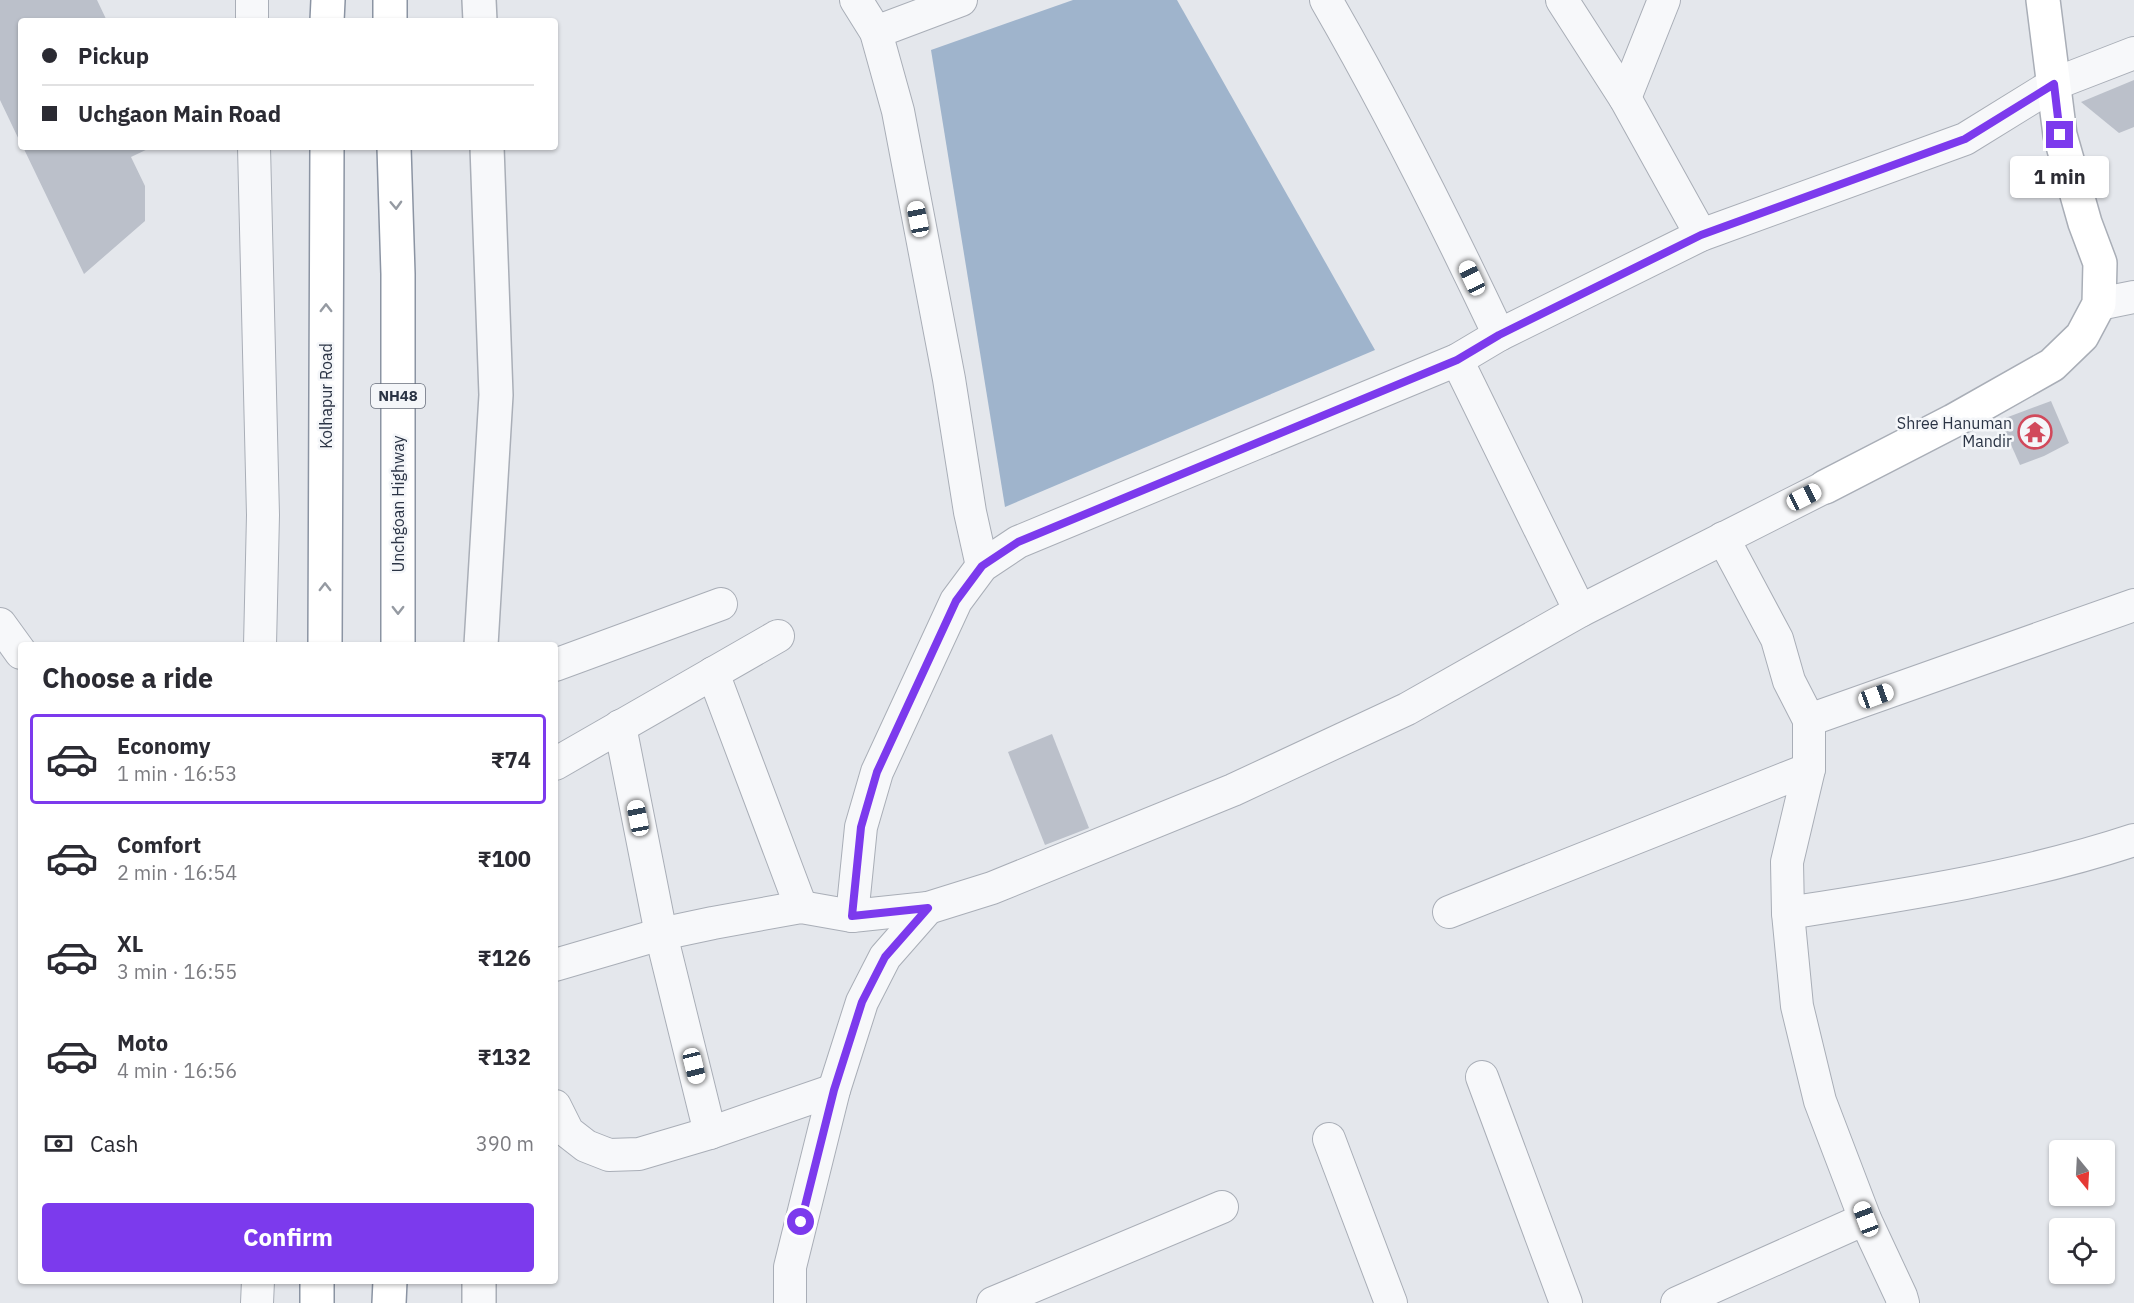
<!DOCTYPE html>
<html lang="en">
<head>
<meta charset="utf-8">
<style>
	body { margin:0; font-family:"IBM Plex Sans",sans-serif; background:#f2f2f3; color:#2b2b33; height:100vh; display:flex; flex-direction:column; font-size:22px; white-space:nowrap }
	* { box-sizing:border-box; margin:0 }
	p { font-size:20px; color:#7c7c81 }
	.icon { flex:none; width:33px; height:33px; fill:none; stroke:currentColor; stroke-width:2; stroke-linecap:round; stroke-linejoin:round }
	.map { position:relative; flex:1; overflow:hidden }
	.drawer { position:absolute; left:18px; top:642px; width:540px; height:642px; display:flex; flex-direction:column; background:#fff; border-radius:6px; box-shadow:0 2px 4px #0004 }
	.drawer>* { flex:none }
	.banner { position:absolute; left:18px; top:18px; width:540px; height:132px; border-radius:6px; box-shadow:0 2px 4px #0004; display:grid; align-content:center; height:132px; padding:0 24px; background:#fff }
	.needle { width:39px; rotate:162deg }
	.fabs { position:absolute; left:2049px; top:1140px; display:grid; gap:12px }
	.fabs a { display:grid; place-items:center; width:66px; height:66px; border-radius:6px; background:#fff; box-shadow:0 2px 4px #0004; font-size:30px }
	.end { position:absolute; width:27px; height:27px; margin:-14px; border:8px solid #7c3aed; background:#fff; box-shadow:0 0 0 3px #fff }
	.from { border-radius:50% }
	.bubble { position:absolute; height:42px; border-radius:6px; background:#fff; box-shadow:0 2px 4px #0004; font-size:20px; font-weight:800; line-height:42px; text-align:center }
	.car { position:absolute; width:18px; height:36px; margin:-18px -9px; border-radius:8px; box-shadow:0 0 4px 2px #0007; background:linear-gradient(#fff 24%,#345 0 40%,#fff 0 76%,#345 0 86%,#fff 0) }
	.banner b { display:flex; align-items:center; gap:21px; height:57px; font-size:22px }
	.banner b+b { border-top:2px solid #e1e1e2 }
	.banner i { width:15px; height:15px; background:#2b2b33 }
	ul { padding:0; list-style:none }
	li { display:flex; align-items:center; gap:18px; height:90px; margin:0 12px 9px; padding:0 12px; border:3px solid transparent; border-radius:6px }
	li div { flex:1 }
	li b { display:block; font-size:22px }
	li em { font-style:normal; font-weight:800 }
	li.on { border-color:#7c3aed }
	li>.icon { width:54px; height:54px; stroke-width:1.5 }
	h2 { padding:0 24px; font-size:27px; line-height:72px }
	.pay { display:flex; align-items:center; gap:15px; height:66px; padding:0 24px; font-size:22px }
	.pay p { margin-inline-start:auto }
	.button { display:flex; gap:12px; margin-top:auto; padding:12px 24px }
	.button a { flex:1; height:69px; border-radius:6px; background:#7c3aed; color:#fff; font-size:24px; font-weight:800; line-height:69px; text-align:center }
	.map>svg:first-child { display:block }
</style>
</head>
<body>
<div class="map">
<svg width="2134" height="1303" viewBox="0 0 2134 1303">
	<rect width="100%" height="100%" fill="#e4e7ec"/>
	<polygon fill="#9fb4cc" points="1073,0 1177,0 1375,350 1005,507 931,50"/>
	<g fill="#bbc0ca">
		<polygon points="0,0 97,0 107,21 21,21 21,144 0,100"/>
		<polygon points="2134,80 2134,127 2119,133 2081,102"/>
		<polygon points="23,147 152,147 131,157 145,186 145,221 84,274"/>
		<polygon points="2051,401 2069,443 2044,456 2020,465 2000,420"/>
		<polygon points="1052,734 1089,828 1045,845 1008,752"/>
	</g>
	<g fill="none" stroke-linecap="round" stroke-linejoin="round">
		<defs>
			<g id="minor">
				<polyline points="252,0 252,21"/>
				<polyline points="856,0 876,32 898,111 949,379 970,512 982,566"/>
				<path d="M1326 0C1389 109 1445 221 1499 335"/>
				<polyline points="1562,0 1625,98 1701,235"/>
				<polyline points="876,32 961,0"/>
				<polyline points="1625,98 1664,0"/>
				<polyline points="254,147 263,515 260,645"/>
				<polyline points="2099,304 2134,297"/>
				<polyline points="1457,360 1580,611"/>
				<polyline points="1723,538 1777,639 1789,681 1809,720 1809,769 1787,862 1788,913 1797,1006 1820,1101 1865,1219 1901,1296 1903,1303"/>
				<polyline points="0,624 21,653"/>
				<polyline points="555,665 721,604"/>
				<polyline points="713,673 801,907"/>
				<polyline points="1809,720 2134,605"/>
				<polyline points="620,726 661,934 710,1133"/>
				<polyline points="555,764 778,636"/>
				<polyline points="1449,912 1809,769"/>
				<path d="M1788 913C1904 895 2022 877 2134 840"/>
				<polyline points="852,916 861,827 877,772 956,601 982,566 1018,542 1457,360 1499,335 1701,235 1965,139 2054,84 2134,53"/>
				<polyline points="555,965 661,934 713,923 801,907 852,916 928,908 992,888 1233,790 1407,709 1580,611 1825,487"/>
				<polyline points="1482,1077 1566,1303"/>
				<polyline points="555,1106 568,1132 586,1146 609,1155 639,1154 710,1133 834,1090"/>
				<polyline points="1329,1139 1391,1303"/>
				<polyline points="257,1303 258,1281"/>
				<polyline points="790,1303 790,1267 834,1090 862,1002 885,957 928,908"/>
				<polyline points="993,1303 1222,1207"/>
				<polyline points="1677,1303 1865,1219"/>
			</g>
			<g id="tertiary">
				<polyline points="479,0 480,21"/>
				<polyline points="481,645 496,395 487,147"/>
				<polyline points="479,1281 479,1303"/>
			</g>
			<polyline id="secondary" points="1825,487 1953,421 2052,365 2082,336 2099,304 2100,263 2085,223 2060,135 2043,0"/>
			<g id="trunk">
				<polyline points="390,0 390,21"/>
				<polyline points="327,21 328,0"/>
				<polyline points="394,147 398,274 398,645"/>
				<polyline points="325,645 327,147"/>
				<polyline points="317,1303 317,1281"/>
				<polyline points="389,1303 390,1281"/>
			</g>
		</defs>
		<use href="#minor" stroke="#a9aeb7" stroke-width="34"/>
		<use href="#tertiary" stroke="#a9aeb7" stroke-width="36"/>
		<use href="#secondary" stroke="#a9aeb7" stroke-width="36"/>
		<use href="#trunk" stroke="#8b94a3" stroke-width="36"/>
		<use href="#minor" stroke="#f7f8fa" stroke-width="32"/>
		<use href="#tertiary" stroke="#f7f8fa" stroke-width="33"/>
		<use href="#secondary" stroke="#fff" stroke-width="33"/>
		<use href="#trunk" stroke="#fff" stroke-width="33"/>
	</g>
	<defs><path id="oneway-chevron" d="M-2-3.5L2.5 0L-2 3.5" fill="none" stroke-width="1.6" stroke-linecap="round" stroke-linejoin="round" transform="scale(1.5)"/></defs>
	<g stroke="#959aa2">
		<use href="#oneway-chevron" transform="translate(396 205) rotate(88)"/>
		<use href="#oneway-chevron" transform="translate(326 308) rotate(-90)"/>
		<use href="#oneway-chevron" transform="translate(325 587) rotate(-90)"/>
		<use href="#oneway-chevron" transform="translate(398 610) rotate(90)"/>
	</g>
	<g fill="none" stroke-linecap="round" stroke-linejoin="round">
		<polyline stroke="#7c3aed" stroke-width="8" points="801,1222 834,1090 862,1002 885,957 928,908 852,916 861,827 877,772 956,601 982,566 1018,542 1457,360 1499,335 1701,235 1965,139 2054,84 2060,135"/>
	</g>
	<defs>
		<symbol id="temple-ring" viewBox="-11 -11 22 22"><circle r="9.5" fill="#f4f6f9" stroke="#d1495b" stroke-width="1.5"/><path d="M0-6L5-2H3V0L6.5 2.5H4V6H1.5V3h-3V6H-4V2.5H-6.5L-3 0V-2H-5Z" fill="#d1495b"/></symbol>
	</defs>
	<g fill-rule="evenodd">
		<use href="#temple-ring" x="2016" y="413" width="38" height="38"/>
	</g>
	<g text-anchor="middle" stroke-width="5" stroke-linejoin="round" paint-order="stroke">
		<rect fill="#f4f6f9" stroke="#676e7b" stroke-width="1.5" x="371" y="384" width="54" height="24" rx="4.5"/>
		<g font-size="15" font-weight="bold" fill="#2b3445">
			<text x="398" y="401">NH48</text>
		</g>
		<g font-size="16" fill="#2b3445" stroke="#f4f6f9">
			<text transform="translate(326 396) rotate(-90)" y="6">Kolhapur Road</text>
			<text transform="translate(398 504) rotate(-90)" y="6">Unchgoan Highway</text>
		</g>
		<g font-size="16" fill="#2b3445" stroke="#f4f6f9" text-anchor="end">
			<text x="2012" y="429">Shree Hanuman<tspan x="2012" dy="18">Mandir</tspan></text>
		</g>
	</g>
</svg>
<div class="fabs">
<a><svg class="needle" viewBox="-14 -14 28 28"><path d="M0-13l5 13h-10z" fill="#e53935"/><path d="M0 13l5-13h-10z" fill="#7c7c81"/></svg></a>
<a><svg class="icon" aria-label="locate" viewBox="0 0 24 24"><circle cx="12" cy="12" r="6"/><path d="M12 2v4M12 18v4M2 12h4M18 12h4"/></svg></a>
</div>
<i class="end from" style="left:801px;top:1222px"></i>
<i class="end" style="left:2060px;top:135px"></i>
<div class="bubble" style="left:2010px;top:156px;width:99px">1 min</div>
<i class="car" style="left:918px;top:219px;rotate:349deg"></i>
<i class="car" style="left:1472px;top:278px;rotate:335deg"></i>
<i class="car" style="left:1804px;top:497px;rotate:63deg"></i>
<i class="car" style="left:1876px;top:696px;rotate:70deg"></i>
<i class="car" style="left:638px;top:818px;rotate:349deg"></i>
<i class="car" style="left:694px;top:1066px;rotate:166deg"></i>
<i class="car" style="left:1866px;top:1219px;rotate:339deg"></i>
<div class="banner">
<b><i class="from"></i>Pickup</b>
<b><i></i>Uchgaon Main Road</b>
</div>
<section class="drawer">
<h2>Choose a ride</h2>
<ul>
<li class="on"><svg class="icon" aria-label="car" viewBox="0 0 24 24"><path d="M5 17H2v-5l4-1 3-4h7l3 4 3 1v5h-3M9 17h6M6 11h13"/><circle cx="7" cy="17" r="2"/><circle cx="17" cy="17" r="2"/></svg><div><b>Economy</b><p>1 min · 16:53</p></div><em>₹74</em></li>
<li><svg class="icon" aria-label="car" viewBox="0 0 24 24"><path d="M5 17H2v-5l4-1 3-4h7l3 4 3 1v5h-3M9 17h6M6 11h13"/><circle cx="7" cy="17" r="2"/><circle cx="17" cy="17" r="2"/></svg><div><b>Comfort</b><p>2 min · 16:54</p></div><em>₹100</em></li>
<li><svg class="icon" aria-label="car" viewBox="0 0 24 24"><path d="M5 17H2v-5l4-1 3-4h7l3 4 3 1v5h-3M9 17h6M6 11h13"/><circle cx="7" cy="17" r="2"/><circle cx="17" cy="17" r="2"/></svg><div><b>XL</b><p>3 min · 16:55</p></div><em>₹126</em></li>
<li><svg class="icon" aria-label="car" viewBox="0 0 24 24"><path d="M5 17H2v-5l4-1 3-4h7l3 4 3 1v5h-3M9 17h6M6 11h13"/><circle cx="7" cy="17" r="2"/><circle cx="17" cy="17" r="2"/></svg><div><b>Moto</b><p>4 min · 16:56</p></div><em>₹132</em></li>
</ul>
<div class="pay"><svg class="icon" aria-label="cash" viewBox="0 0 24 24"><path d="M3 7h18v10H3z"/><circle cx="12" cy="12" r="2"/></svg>Cash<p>390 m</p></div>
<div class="button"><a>Confirm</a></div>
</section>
</div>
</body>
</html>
